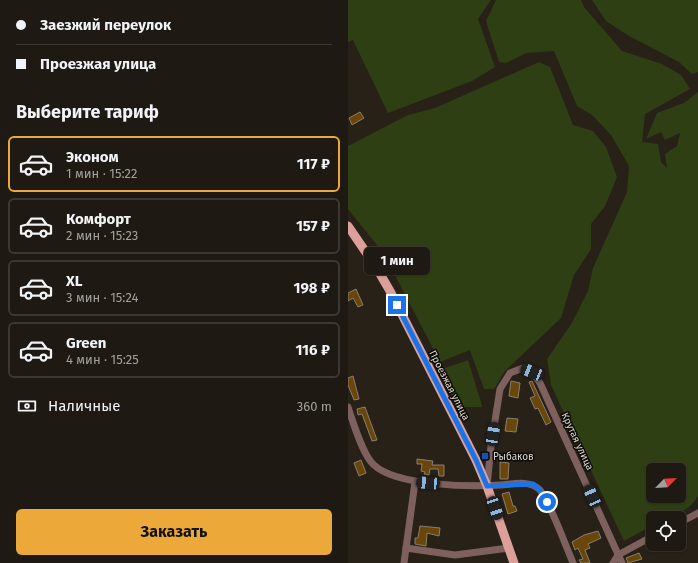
<!DOCTYPE html>
<html lang="ru">
<head>
<meta charset="utf-8">
<style>
	body { margin:0; font-family:"Fira Sans",sans-serif; background:#26221b; color:#f1f3f6; height:100vh; display:flex; flex-direction:column; font-size:15px; white-space:nowrap }
	* { box-sizing:border-box; margin:0 }
	p { font-size:13px; color:#a1a09f }
	.icon { flex:none; width:22px; height:22px; fill:none; stroke:currentColor; stroke-width:2; stroke-linecap:round; stroke-linejoin:round }
	.map { position:relative; flex:1; overflow:hidden }
	.drawer { display:flex; flex-direction:column; background:#1e1912; width:348px }
	.drawer>* { flex:none }
	.hud { display:grid; align-content:center; height:88px; padding:0 16px; background:#1e1912 }
	.needle { width:26px; rotate:65deg }
	.tools { position:absolute; left:298px; top:463px; display:grid; gap:8px }
	.tools a { display:grid; place-items:center; width:40px; height:40px; border-radius:6px; background:#1e1912; box-shadow:0 1px 3px #0004,0 0 0 1px #3c3832; font-size:20px }
	.end { position:absolute; width:18px; height:18px; margin:-9px; border:5px solid #1a73e8; background:#fff; box-shadow:0 0 0 2px #fff }
	.from { border-radius:50% }
	.bubble { position:absolute; height:28px; border-radius:6px; background:#1e1912; box-shadow:0 1px 3px #0004,0 0 0 1px #3c3832; font-size:13px; font-weight:700; line-height:28px; text-align:center }
	.car { position:absolute; width:12px; height:24px; margin:-12px -6px; border-radius:5px; box-shadow:0 0 3px 1px #0007; background:linear-gradient(#222 24%,#8ab4d8 0 40%,#222 0 76%,#8ab4d8 0 86%,#222 0) }
	.hud b { display:flex; align-items:center; gap:14px; height:38px; font-size:15px }
	.hud b+b { border-top:1px solid #3c3832 }
	.hud i { width:10px; height:10px; background:#f1f3f6 }
	ul { padding:0; list-style:none }
	li { display:flex; align-items:center; gap:12px; height:56px; margin:0 8px 6px; padding:0 8px; border:2px solid #3c3832; border-radius:6px }
	li div { flex:1 }
	li b { display:block; font-size:15px }
	li em { font-style:normal; font-weight:700 }
	li.active { border-color:#eca93a }
	li>.icon { width:36px; height:36px; stroke-width:1.5 }
	h2 { padding:0 16px; font-size:18px; line-height:48px }
	.pay { display:flex; align-items:center; gap:10px; height:44px; padding:0 16px; font-size:15px }
	.pay p { margin-inline-start:auto }
	.cta { display:flex; gap:8px; margin-top:auto; padding:8px 16px }
	.cta a { flex:1; height:46px; border-radius:6px; background:#eca93a; color:#111; font-size:16px; font-weight:700; line-height:46px; text-align:center }
	main { display:flex; flex:1; min-height:0 }
	.map>svg:first-child { display:block }
</style>
</head>
<body>
<main>
<section class="drawer">
<div class="hud">
<b><i class="from"></i>Заезжий переулок</b>
<b><i></i>Проезжая улица</b>
</div>
<h2>Выберите тариф</h2>
<ul>
<li class="active"><svg class="icon" aria-label="car" viewBox="0 0 24 24"><path d="M5 17H2v-5l4-1 3-4h7l3 4 3 1v5h-3M9 17h6M6 11h13"/><circle cx="7" cy="17" r="2"/><circle cx="17" cy="17" r="2"/></svg><div><b>Эконом</b><p>1 мин · 15:22</p></div><em>117 ₽</em></li>
<li><svg class="icon" aria-label="car" viewBox="0 0 24 24"><path d="M5 17H2v-5l4-1 3-4h7l3 4 3 1v5h-3M9 17h6M6 11h13"/><circle cx="7" cy="17" r="2"/><circle cx="17" cy="17" r="2"/></svg><div><b>Комфорт</b><p>2 мин · 15:23</p></div><em>157 ₽</em></li>
<li><svg class="icon" aria-label="car" viewBox="0 0 24 24"><path d="M5 17H2v-5l4-1 3-4h7l3 4 3 1v5h-3M9 17h6M6 11h13"/><circle cx="7" cy="17" r="2"/><circle cx="17" cy="17" r="2"/></svg><div><b>XL</b><p>3 мин · 15:24</p></div><em>198 ₽</em></li>
<li><svg class="icon" aria-label="car" viewBox="0 0 24 24"><path d="M5 17H2v-5l4-1 3-4h7l3 4 3 1v5h-3M9 17h6M6 11h13"/><circle cx="7" cy="17" r="2"/><circle cx="17" cy="17" r="2"/></svg><div><b>Green</b><p>4 мин · 15:25</p></div><em>116 ₽</em></li>
</ul>
<div class="pay"><svg class="icon" aria-label="cash" viewBox="0 0 24 24"><path d="M3 7h18v10H3z"/><circle cx="12" cy="12" r="2"/></svg>Наличные<p>360 m</p></div>
<div class="cta"><a>Заказать</a></div>
</section>
<div class="map">
<svg width="350" height="563" viewBox="0 0 350 563">
	<rect width="100%" height="100%" fill="#282118"/>
	<g fill="#2e3f13" fill-rule="evenodd">
		<polygon points="0,0 143,0 130,19 147,67 124,81 40,113 5,40 0,42"/>
		<path d="M148 0H233L236 7 274 51 314 64 333 75 342 89 297 114 294 142 310 144 313 162 319 168 317 154 329 146 332 133 317 140 313 132 298 139 309 113 336 103 350 92V496C341 512 323 518 305 518V525L276 541 203 385 199 359 224 323 240 291 245 268 279 192 281 166 263 135 244 115 229 106 206 51 178 53 158 63 151 62 138 21ZM305 470H331V496H305Z"/>
		<polygon points="244,0 350,0 350,72 344,74 331,62 281,36 258,21"/>
		<polygon points="191,62 202,67 225,125 245,131 258,147 269,177 257,206 243,224 243,249 226,275 213,318 157,371 146,389 136,389 122,350 92,362 36,254 0,209 0,146 60,115 87,108"/>
		<polygon points="120,360 133,402 134,407 109,407 94,369"/>
	</g>
	<g fill="#6a4708" stroke="#877e73">
		<polygon points="12,112 16,118 4,125 1,118"/>
		<polygon points="8,289 15,305 10,307 5,298 0,301 0,293"/>
		<polygon points="5,376 11,399 6,400 0,385 0,378"/>
		<polygon points="163,381 172,383 170,398 161,396"/>
		<polygon points="184,381 203,422 198,425 190,408 187,409 182,398 187,396 181,382"/>
		<polygon points="17,407 29,440 24,441 14,414 10,415 9,409"/>
		<polygon points="159,418 170,419 168,432 157,431"/>
		<polygon points="69,459 85,461 84,465 96,465 96,476 91,476 90,469 82,469 81,475 76,474 77,472 73,471 74,464 69,464"/>
		<polygon points="13,460 18,473 11,476 6,463"/>
		<polygon points="152,462 161,463 160,479 152,479"/>
		<polygon points="161,492 165,506 167,506 169,511 160,514 154,494"/>
		<polygon points="72,526 92,528 91,536 79,533 78,546 67,544 67,538 70,538"/>
		<polygon points="250,531 253,538 240,544 242,548 237,550 242,563 233,563 231,560 235,559 230,548 227,550 224,542 236,535"/>
		<polygon points="291,553 294,559 280,563 278,558"/>
	</g>
	<g fill="none" stroke-linecap="round" stroke-linejoin="round">
		<g stroke="#7e615e" stroke-width="7">
			<path d="M0 407C5 422 15 456 26 465 48 486 123 487 153 485 165 484 181 480 191 489 200 497 219 549 225 563"/>
			<polyline points="139,486 143,446 152,389 162,373 175,368 184,372 192,383 274,563"/>
			<polyline points="331,523 350,513"/>
			<polyline points="58,548 107,555 161,548"/>
			<polyline points="56,563 67,482"/>
			<polyline points="265,563 270,555 305,536"/>
		</g>
		<polyline stroke="#dc9f99" stroke-width="9" points="0,226 28,267 42,291 128,460 139,486 166,563"/>
	</g>
	<g fill="none" stroke-linecap="round" stroke-linejoin="round">
		<polyline stroke="#1a73e8" stroke-width="5" points="49,305 128,460 139,486 185,484 192,490 199,502"/>
	</g>
	<rect fill="#1a4fb4" stroke="#0e0b07" stroke-width="1.5" x="133" y="452" width="8" height="8" rx="2"/>
	<g text-anchor="middle" stroke-width="3" stroke-linejoin="round" paint-order="stroke">
		<g font-size="10" fill="#ddd8d2" stroke="#0e0b07">
			<text transform="translate(102 385) rotate(63)" y="4">Проезжая улица</text>
			<text transform="translate(230 441) rotate(65)" y="4">Крутая улица</text>
		</g>
		<g font-size="10" fill="#ddd8d2" stroke="#0e0b07" text-anchor="start">
			<text x="145" y="460">Рыбаков</text>
		</g>
	</g>
</svg>
<div class="tools">
<a><svg class="needle" viewBox="-14 -14 28 28"><path d="M0-13l5 13h-10z" fill="#e53935"/><path d="M0 13l5-13h-10z" fill="#a1a09f"/></svg></a>
<a><svg class="icon" aria-label="locate" viewBox="0 0 24 24"><circle cx="12" cy="12" r="6"/><path d="M12 2v4M12 18v4M2 12h4M18 12h4"/></svg></a>
</div>
<i class="end from" style="left:199px;top:502px"></i>
<i class="end" style="left:49px;top:305px"></i>
<div class="bubble" style="left:16px;top:247px;width:66px">1 мин</div>
<i class="car" style="left:184px;top:372px;rotate:292deg"></i>
<i class="car" style="left:145px;top:434px;rotate:9deg"></i>
<i class="car" style="left:80px;top:483px;rotate:274deg"></i>
<i class="car" style="left:244px;top:496px;rotate:336deg"></i>
<i class="car" style="left:147px;top:508px;rotate:161deg"></i>
</div>
</main>
</body>
</html>
